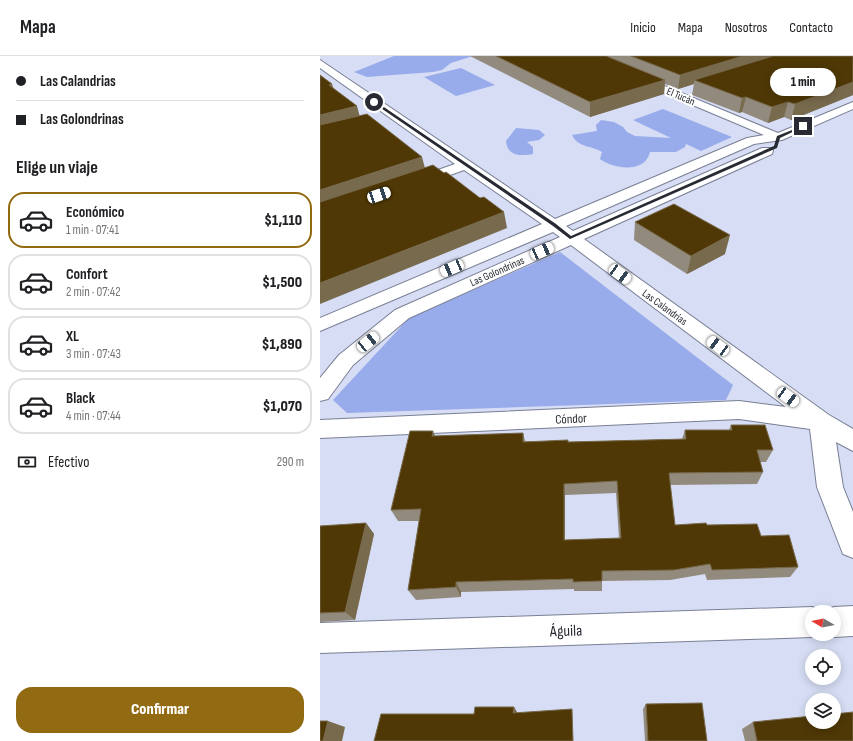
<!DOCTYPE html>
<html lang="es">
<head>
<meta charset="utf-8">
<style>
	body { margin:0; font-family:"Sofia Sans Condensed",sans-serif; background:#f2f2f2; color:#202124; height:100vh; display:flex; flex-direction:column; font-size:15px; white-space:nowrap }
	* { box-sizing:border-box; margin:0 }
	p { font-size:13px; color:#757577 }
	.icon { flex:none; width:22px; height:22px; fill:none; stroke:currentColor; stroke-width:2; stroke-linecap:round; stroke-linejoin:round }
	.map { position:relative; flex:1; overflow:hidden }
	.sheet { display:flex; flex-direction:column; background:#fff; width:320px }
	.sheet>* { flex:none }
	.banner { display:grid; align-content:center; height:88px; padding:0 16px; background:#fff }
	.needle { width:26px; rotate:279deg }
	.tools { position:absolute; left:485px; top:549px; display:grid; gap:8px }
	.tools a { display:grid; place-items:center; width:36px; height:36px; border-radius:50%; background:#fff; box-shadow:0 2px 10px #0003; font-size:20px }
	.end { position:absolute; width:18px; height:18px; margin:-9px; border:5px solid #272a32; background:#fff; box-shadow:0 0 0 2px #fff }
	.from { border-radius:50% }
	.bubble { position:absolute; height:28px; border-radius:14px; background:#fff; box-shadow:0 2px 10px #0003; font-size:13px; font-weight:800; line-height:28px; text-align:center }
	.car { position:absolute; width:12px; height:24px; margin:-12px -6px; border-radius:5px; box-shadow:0 0 3px 1px #0007; background:linear-gradient(#fff 24%,#345 0 40%,#fff 0 76%,#345 0 86%,#fff 0) }
	.banner b { display:flex; align-items:center; gap:14px; height:38px; font-size:15px }
	.banner b+b { border-top:1px solid #e0e0e0 }
	.banner i { width:10px; height:10px; background:#202124 }
	ul { padding:0; list-style:none }
	li { display:flex; align-items:center; gap:12px; height:56px; margin:0 8px 6px; padding:0 8px; border:2px solid #e0e0e0; border-radius:16px }
	li div { flex:1 }
	li b { display:block; font-size:15px }
	li em { font-style:normal; font-weight:800 }
	li.current { border-color:#916a11 }
	li>.icon { width:36px; height:36px; stroke-width:1.5 }
	h2 { padding:0 16px; font-size:18px; line-height:48px }
	.pay { display:flex; align-items:center; gap:10px; height:44px; padding:0 16px; font-size:15px }
	.pay p { margin-inline-start:auto }
	.action { display:flex; gap:8px; margin-top:auto; padding:8px 16px }
	.action a { flex:1; height:46px; border-radius:16px; background:#916a11; color:#fff; font-size:16px; font-weight:800; line-height:46px; text-align:center }
	header { display:flex; align-items:center; gap:24px; box-sizing:border-box; height:56px; padding:0 20px; background:#fff; border-bottom:1px solid #e0e0e0 }
	header strong { font-size:19px }
	nav { display:flex; gap:22px; margin-inline-start:auto; font-size:14px }
	main { display:flex; flex:1; min-height:0 }
	.map>svg:first-child { display:block }
</style>
</head>
<body>
<header>
<strong>Mapa</strong>
<nav><a>Inicio</a><a>Mapa</a><a>Nosotros</a><a>Contacto</a></nav>
</header>
<main>
<section class="sheet">
<div class="banner">
<b><i class="from"></i>Las Calandrias</b>
<b><i></i>Las Golondrinas</b>
</div>
<h2>Elige un viaje</h2>
<ul>
<li class="current"><svg class="icon" aria-label="car" viewBox="0 0 24 24"><path d="M5 17H2v-5l4-1 3-4h7l3 4 3 1v5h-3M9 17h6M6 11h13"/><circle cx="7" cy="17" r="2"/><circle cx="17" cy="17" r="2"/></svg><div><b>Económico</b><p>1 min · 07:41</p></div><em>$1,110</em></li>
<li><svg class="icon" aria-label="car" viewBox="0 0 24 24"><path d="M5 17H2v-5l4-1 3-4h7l3 4 3 1v5h-3M9 17h6M6 11h13"/><circle cx="7" cy="17" r="2"/><circle cx="17" cy="17" r="2"/></svg><div><b>Confort</b><p>2 min · 07:42</p></div><em>$1,500</em></li>
<li><svg class="icon" aria-label="car" viewBox="0 0 24 24"><path d="M5 17H2v-5l4-1 3-4h7l3 4 3 1v5h-3M9 17h6M6 11h13"/><circle cx="7" cy="17" r="2"/><circle cx="17" cy="17" r="2"/></svg><div><b>XL</b><p>3 min · 07:43</p></div><em>$1,890</em></li>
<li><svg class="icon" aria-label="car" viewBox="0 0 24 24"><path d="M5 17H2v-5l4-1 3-4h7l3 4 3 1v5h-3M9 17h6M6 11h13"/><circle cx="7" cy="17" r="2"/><circle cx="17" cy="17" r="2"/></svg><div><b>Black</b><p>4 min · 07:44</p></div><em>$1,070</em></li>
</ul>
<div class="pay"><svg class="icon" aria-label="cash" viewBox="0 0 24 24"><path d="M3 7h18v10H3z"/><circle cx="12" cy="12" r="2"/></svg>Efectivo<p>290 m</p></div>
<div class="action"><a>Confirmar</a></div>
</section>
<div class="map">
<svg width="533" height="685" viewBox="0 0 533 685">
	<rect width="100%" height="100%" fill="#d6ddf4"/>
	<g fill="#98abeb">
		<polygon points="74,0 153,0 131,7 122,14 113,16 47,21 34,16"/>
		<polygon points="141,12 175,29 136,40 104,21"/>
		<path d="M343 53 412 81 381 95 366 88 365 91 356 96H330C325 118 293 113 280 103L282 96C271 89 258 92 252 79L277 75 276 69 281 64 294 66 303 71 307 76 315 80 351 82 313 64Z"/>
		<path d="M196 72 219 74 225 79 219 84 207 86 213 91V98C200 100 188 101 186 85Z"/>
		<polygon points="240,196 413,329 406,344 27,357 13,344 89,262"/>
	</g>
	<g fill="none" stroke-linecap="round" stroke-linejoin="round">
		<defs>
			<g id="street">
				<polygon points="259,0 272,0 458,77 533,46 533,53 462,84 434,88 246,170 253,175 442,92 452,92 453,95 452,98 264,183 509,359 533,373 533,395 516,386 523,431 533,456 533,502 523,498 497,431 490,373 419,363 0,382 0,364 419,345 466,351 251,189 89,262 33,309 8,343 0,345 0,322 19,299 75,254 240,181 233,176 0,275 0,262 222,168 144,114 99,130 94,131 89,130 87,127 89,124 135,108 0,12 0,4 235,163 427,82 444,79 261,2"/>
				<polygon points="533,550 533,580 514,581 506,578 514,578 514,556 503,555 514,551"/>
				<polygon points="492,551 503,556 492,556 492,578 500,578 492,581 0,597 0,567"/>
			</g>
		</defs>
		<use href="#street" stroke="#797f94" stroke-width="2"/>
		<use href="#street" fill="#fff" fill-rule="evenodd"/>
	</g>
	<g fill="#928a7d" fill-rule="evenodd">
		<polygon points="150,0 533,0 533,39 471,64 464,61 448,67 422,56 419,57 372,39 374,28 358,33 345,28 344,38 270,61"/>
		<polygon points="315,166 405,198 367,218 314,184"/>
		<path d="M411 369 453 394 446 406H440L443 416 437 428 350 429 355 469H387L441 480 478 511 470 521 387 524 385 518 350 524 282 525V535H254V533L141 536V541L96 544 88 534 99 465H78L71 454 115 380 203 377 205 385 248 386 362 383 365 374H409ZM296 437 299 482 245 484V439Z"/>
		<polygon points="46,467 54,478 35,564 0,566 0,470"/>
		<polygon points="326,648 387,685 325,685 323,653"/>
		<polygon points="433,666 533,685 425,685 422,673"/>
	</g>
	<g fill="#786a4d">
		<polygon points="423,0 464,0 374,24 374,28 358,33 360,19"/>
		<polygon points="345,24 344,38 270,61 270,46"/>
		<polygon points="533,26 533,39 471,64 475,48"/>
		<polygon points="12,28 17,42 9,29"/>
		<polygon points="426,41 422,56 419,57 422,42"/>
		<polygon points="468,46 464,61 448,67 452,51"/>
		<polygon points="37,50 41,65 0,75 0,59"/>
		<polygon points="102,101 106,116 0,152 0,134"/>
		<polygon points="184,156 187,172 0,248 0,227"/>
		<polygon points="410,179 405,198 367,218 371,200"/>
		<polygon points="113,375 118,388 112,380"/>
		<polygon points="203,377 205,390 203,386"/>
		<polygon points="244,428 245,439 245,495 244,484"/>
		<polygon points="46,467 54,478 35,564 25,556"/>
		<polygon points="136,526 141,536 141,541 136,531"/>
		<polygon points="194,651 197,656 197,662 193,657"/>
		<polygon points="8,665 25,671 22,685 3,685"/>
	</g>
	<g fill="#4f3806" stroke="#786a4d" fill-rule="evenodd">
		<polygon points="176,0 286,0 345,24 270,46"/>
		<polygon points="311,0 423,0 360,19"/>
		<polygon points="453,0 533,0 533,26 475,48 468,46 452,51 426,41 422,42 374,24"/>
		<polygon points="0,19 12,28 9,29 37,50 0,59"/>
		<polygon points="47,58 102,101 0,134 0,69"/>
		<polygon points="113,109 124,117 126,116 160,142 164,141 184,156 0,227 0,146"/>
		<polygon points="354,148 410,179 371,200 315,166"/>
		<path d="M411 369H445L453 394H437L443 416 349 417 355 469 386 467 387 469 437 468 441 480 469 479 478 511 392 514 390 508 354 514 282 515V525L253 526V523L136 526V531L88 534 101 453 71 454 90 375H113L112 380 203 377V386L248 384V386L366 383 365 374H412ZM297 425 301 482 244 484V428Z"/>
		<polygon points="46,467 25,556 0,557 0,470"/>
		<polygon points="382,647 387,685 328,685 326,648"/>
		<polygon points="155,651 194,651 193,657 252,653 253,685 54,685 61,658 154,658"/>
		<polygon points="533,656 533,685 437,685 433,666 492,660 492,666 514,666 514,658"/>
		<polygon points="0,665 8,665 3,685 0,685"/>
	</g>
	<polygon fill="#272a32" points="55,45 236,168 251,180 454,90 457,80 482,70 485,70 460,82 457,92 250,183 233,170 52,46"/>
	<g text-anchor="middle" stroke-width="4" stroke-linejoin="round" paint-order="stroke">
		<g font-size="11" fill="#272a32" stroke="#fff">
			<text transform="translate(361 40) rotate(23)" y="4">El Tucán</text>
			<text transform="translate(177 215) rotate(-24)" y="4">Las Golondrinas</text>
			<text transform="translate(345 251) rotate(36)" y="4">Las Calandrias</text>
		</g>
		<g font-size="13" fill="#272a32" stroke="#fff">
			<text transform="translate(251 362) rotate(-3)" y="5">Cóndor</text>
		</g>
		<g font-size="16" fill="#272a32" stroke="#fff">
			<text transform="translate(246 574) rotate(-2)" y="6">Águila</text>
		</g>
	</g>
</svg>
<div class="tools">
<a><svg class="needle" viewBox="-14 -14 28 28"><path d="M0-13l5 13h-10z" fill="#e53935"/><path d="M0 13l5-13h-10z" fill="#757577"/></svg></a>
<a><svg class="icon" aria-label="locate" viewBox="0 0 24 24"><circle cx="12" cy="12" r="6"/><path d="M12 2v4M12 18v4M2 12h4M18 12h4"/></svg></a>
<a><svg class="icon" aria-label="layers" viewBox="0 0 24 24"><path d="M12 4l9 5-9 5-9-5zM3 14l9 5 9-5"/></svg></a>
</div>
<i class="end from" style="left:54px;top:46px"></i>
<i class="end" style="left:483px;top:70px"></i>
<div class="bubble" style="left:450px;top:12px;width:66px">1 min</div>
<i class="car" style="left:59px;top:139px;rotate:71deg"></i>
<i class="car" style="left:222px;top:195px;rotate:66deg"></i>
<i class="car" style="left:132px;top:212px;rotate:247deg"></i>
<i class="car" style="left:300px;top:218px;rotate:126deg"></i>
<i class="car" style="left:48px;top:286px;rotate:51deg"></i>
<i class="car" style="left:398px;top:290px;rotate:306deg"></i>
<i class="car" style="left:468px;top:341px;rotate:126deg"></i>
</div>
</main>
</body>
</html>
